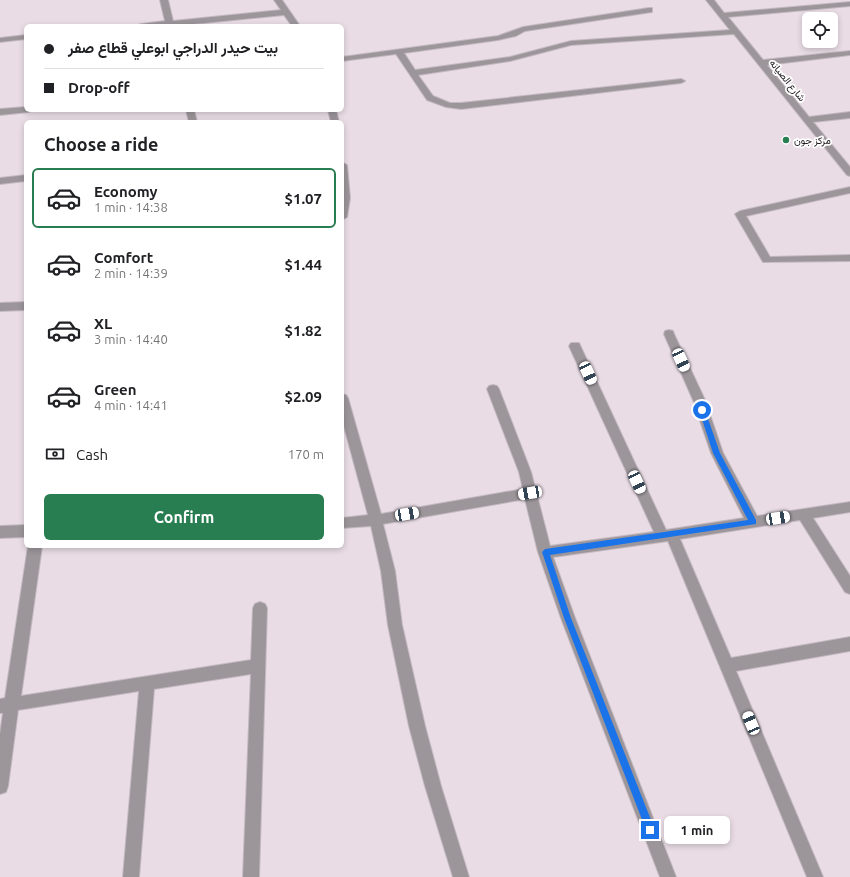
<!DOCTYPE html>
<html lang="en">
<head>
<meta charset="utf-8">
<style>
	body { margin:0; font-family:Ubuntu,Vazirmatn,sans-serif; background:#f2f2f2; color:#202124; height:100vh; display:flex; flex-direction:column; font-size:15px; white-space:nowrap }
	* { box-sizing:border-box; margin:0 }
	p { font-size:13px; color:#757577 }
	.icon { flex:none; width:22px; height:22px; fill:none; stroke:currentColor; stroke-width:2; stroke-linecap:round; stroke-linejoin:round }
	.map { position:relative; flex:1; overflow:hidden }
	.side { position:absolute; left:24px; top:120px; width:320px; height:428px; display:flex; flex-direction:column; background:#fff; border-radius:6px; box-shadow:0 2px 6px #0003 }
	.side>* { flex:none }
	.guide { position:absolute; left:24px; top:24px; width:320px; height:88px; border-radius:6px; box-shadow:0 2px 6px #0003; display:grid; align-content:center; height:88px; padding:0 20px; background:#fff }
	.buttons { position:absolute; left:802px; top:12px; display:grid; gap:8px }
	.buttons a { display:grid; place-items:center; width:36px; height:36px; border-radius:6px; background:#fff; box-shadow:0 2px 6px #0003; font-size:20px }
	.end { position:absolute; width:18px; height:18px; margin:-9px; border:5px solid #1a73e8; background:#fff; box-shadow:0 0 0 2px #fff }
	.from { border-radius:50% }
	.bubble { position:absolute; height:28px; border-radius:6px; background:#fff; box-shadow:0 2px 6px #0003; font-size:13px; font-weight:700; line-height:28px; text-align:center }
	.car { position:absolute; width:12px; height:24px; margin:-12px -6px; border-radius:5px; box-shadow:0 0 3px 1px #0007; background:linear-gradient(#fff 24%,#345 0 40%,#fff 0 76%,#345 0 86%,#fff 0) }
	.guide b { display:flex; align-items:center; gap:14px; height:38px; font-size:15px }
	.guide b+b { border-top:1px solid #e0e0e0 }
	.guide i { width:10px; height:10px; background:#202124 }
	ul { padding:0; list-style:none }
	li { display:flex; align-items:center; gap:12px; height:60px; margin:0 8px 6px; padding:0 12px; border:2px solid transparent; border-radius:6px }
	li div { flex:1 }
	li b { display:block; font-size:15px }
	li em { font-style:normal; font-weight:700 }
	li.active { border-color:#297e51 }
	li>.icon { width:36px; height:36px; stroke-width:1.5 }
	h2 { padding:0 20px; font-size:18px; line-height:48px }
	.pay { display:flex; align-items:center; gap:10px; height:44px; padding:0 20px; font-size:15px }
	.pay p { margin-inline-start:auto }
	.primary-button { display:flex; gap:8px; margin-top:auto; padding:8px 20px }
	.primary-button a { flex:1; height:46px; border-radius:6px; background:#297e51; color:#fff; font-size:16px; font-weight:700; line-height:46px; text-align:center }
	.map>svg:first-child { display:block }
</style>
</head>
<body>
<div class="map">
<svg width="850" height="877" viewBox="0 0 850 877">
	<rect width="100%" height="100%" fill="#e9dce5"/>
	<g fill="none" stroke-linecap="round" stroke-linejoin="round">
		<defs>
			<g id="minor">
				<polygon points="160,0 168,0 173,21 281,10 274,0 282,0 300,26 292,26 284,15 174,26 137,26 141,24 165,21"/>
				<polygon points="706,0 714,0 724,13 850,2 850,6 728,17 763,60 850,51 850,55 767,65 809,117 850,112 850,118 813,122 850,167 850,176 847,175 734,34 571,45 510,61 418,75 433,96 450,103 461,103 681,79 685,81 681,83 461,109 446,107 427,100 396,54 342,61 342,57 498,36 523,27 649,8 652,8 652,12 525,31 516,36 498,40 404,53 415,70 510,57 571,41 730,30"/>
				<polygon points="26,35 26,39 0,42 0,38"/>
				<polygon points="26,107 26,110 30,110 29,112 0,115 0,109"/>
				<polygon points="186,110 194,110 197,122 189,122"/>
				<polygon points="328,110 336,110 339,122 331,122"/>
				<polygon points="342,162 347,165 350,198 347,217 342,220"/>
				<polygon points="26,175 26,181 0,184 0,178"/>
				<polygon points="850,187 850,193 746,216 770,257 850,255 850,261 763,262 735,214 740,211"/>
				<polygon points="26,302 26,310 0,311 0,303"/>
				<polygon points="669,330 673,331 674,334 705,400 723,453 757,516 850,502 850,512 813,518 850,576 850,594 845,592 800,520 680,539 731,658 850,637 850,651 736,671 823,877 807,877 668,541 553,557 575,618 676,877 660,877 561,618 538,552 525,499 383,524 395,571 402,625 425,726 441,786 469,877 453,877 425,786 409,726 388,625 381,571 371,526 342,528 342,518 368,515 342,419 342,394 346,395 348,398 381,514 523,489 519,472 487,389 489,386 493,385 497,386 499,389 531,472 550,546 654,532 569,346 571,343 579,343 666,530 744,518 711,453 693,400 664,334 665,331"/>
				<polygon points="26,525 26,537 0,538 0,526"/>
				<polygon points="28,546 42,546 21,696 251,660 253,608 255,604 260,602 265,604 267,608 259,877 243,877 251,674 154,689 139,877 123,877 139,691 18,710 8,786 6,792 0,794 0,734 3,713 0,713 0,699 5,698"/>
			</g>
		</defs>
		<use href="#minor" stroke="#c4b9c1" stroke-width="2"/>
		<use href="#minor" fill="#9c969a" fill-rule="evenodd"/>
	</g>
	<polygon fill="#1a73e8" points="702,408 705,410 720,453 756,520 756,524 550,555 571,618 655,830 653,833 650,834 647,833 646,830 564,618 542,552 545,549 748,520 713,453 699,410"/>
	<circle fill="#297e51" stroke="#fff" stroke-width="1.5" cx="786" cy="140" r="4"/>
	<g text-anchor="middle" stroke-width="3.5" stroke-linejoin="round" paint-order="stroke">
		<g font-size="10" fill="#1c181b" stroke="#fff">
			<text transform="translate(788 80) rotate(51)" y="4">شارع الصيانه</text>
		</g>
		<g font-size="10" fill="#1c181b" stroke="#fff" text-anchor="start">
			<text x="794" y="144">مركز جون</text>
		</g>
	</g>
</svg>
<div class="buttons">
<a><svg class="icon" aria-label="locate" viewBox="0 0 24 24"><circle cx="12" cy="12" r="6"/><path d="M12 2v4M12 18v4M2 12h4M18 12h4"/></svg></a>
</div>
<i class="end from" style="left:702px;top:410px"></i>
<i class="end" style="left:650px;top:830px"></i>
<div class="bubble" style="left:664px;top:816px;width:66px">1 min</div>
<i class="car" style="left:681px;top:360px;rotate:155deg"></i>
<i class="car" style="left:588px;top:373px;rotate:155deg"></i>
<i class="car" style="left:637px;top:482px;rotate:155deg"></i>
<i class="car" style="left:530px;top:493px;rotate:260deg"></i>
<i class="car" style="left:407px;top:514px;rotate:80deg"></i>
<i class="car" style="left:778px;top:518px;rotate:81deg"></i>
<i class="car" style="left:751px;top:723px;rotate:337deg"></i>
<div class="guide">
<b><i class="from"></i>بيت حيدر الدراجي ابوعلي قطاع صفر</b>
<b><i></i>Drop-off</b>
</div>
<section class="side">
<h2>Choose a ride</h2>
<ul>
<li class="active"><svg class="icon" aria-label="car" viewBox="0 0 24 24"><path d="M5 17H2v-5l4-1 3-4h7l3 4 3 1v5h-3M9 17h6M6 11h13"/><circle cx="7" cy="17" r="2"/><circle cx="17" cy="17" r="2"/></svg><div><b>Economy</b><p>1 min · 14:38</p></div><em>$1.07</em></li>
<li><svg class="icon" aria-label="car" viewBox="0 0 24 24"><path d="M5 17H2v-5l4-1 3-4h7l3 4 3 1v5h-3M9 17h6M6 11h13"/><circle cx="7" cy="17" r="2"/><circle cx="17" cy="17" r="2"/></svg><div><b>Comfort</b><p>2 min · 14:39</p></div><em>$1.44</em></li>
<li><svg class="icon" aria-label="car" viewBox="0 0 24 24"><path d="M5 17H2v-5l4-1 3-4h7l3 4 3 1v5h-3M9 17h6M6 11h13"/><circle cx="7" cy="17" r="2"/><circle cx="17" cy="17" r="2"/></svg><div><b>XL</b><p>3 min · 14:40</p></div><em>$1.82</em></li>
<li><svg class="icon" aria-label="car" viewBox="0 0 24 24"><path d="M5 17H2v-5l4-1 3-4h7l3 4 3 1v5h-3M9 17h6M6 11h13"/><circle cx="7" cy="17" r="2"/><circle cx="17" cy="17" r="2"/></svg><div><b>Green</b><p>4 min · 14:41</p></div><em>$2.09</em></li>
</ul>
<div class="pay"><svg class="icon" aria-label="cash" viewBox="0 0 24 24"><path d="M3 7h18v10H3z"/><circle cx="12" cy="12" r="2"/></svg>Cash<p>170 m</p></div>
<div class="primary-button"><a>Confirm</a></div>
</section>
</div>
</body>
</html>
